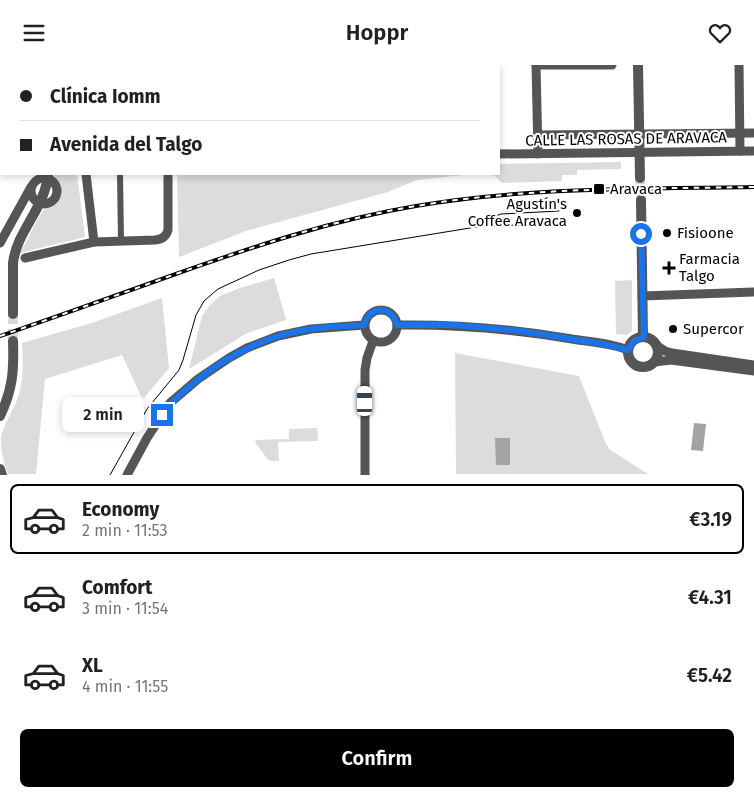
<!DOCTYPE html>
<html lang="en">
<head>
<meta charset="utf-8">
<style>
	body { margin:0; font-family:"Fira Sans",sans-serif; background:#f2f2f2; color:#202124; height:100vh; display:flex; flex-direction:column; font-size:19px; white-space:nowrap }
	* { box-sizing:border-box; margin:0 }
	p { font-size:16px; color:#757577 }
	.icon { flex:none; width:28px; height:28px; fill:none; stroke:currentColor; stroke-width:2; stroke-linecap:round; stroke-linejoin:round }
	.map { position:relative; height:410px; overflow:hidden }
	.drawer { display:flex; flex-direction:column; background:#fff; flex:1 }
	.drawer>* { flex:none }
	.top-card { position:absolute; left:0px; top:0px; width:500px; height:110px; box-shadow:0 2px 8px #0003; display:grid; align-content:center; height:110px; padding:0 20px; background:#fff }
	.end { position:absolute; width:22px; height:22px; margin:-11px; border:6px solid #1a73e8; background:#fff; box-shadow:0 0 0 2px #fff }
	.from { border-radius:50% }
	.bubble { position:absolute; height:35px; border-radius:8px; background:#fff; box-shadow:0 2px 8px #0003; font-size:16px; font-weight:600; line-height:35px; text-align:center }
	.car { position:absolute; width:15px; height:30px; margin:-15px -8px; border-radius:6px; box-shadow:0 0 4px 1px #0007; background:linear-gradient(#fff 24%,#345 0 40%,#fff 0 76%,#345 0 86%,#fff 0) }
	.top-card b { display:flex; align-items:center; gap:18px; height:48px; font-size:19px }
	.top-card b+b { border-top:1px solid #e0e0e0 }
	.top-card i { width:12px; height:12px; background:#202124 }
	ul { padding:9px 0 0; list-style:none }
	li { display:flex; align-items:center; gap:15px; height:70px; margin:0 10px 8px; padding:0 10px; border:2px solid transparent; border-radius:8px }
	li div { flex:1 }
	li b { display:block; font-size:19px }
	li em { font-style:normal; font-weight:600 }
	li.active { border-color:#000 }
	li>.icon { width:45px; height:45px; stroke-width:1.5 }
	.action { display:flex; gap:10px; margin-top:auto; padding:10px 20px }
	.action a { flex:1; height:58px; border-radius:8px; background:#000; color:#fff; font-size:20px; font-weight:600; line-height:58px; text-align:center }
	header { display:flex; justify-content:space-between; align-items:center; height:65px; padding:0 20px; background:#fff; font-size:22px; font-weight:600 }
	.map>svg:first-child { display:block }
</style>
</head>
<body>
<header><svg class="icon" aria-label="menu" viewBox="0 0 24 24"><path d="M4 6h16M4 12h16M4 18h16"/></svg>Hoppr<svg class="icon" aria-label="heart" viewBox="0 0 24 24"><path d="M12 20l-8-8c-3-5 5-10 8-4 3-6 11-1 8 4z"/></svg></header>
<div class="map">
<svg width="754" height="410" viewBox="0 0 754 410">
	<rect width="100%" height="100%" fill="#fff"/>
	<g fill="#dcdcdc">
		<polygon points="621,97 621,104 577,105 577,110 562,110 562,116 502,118 493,109 499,109 499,99"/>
		<path d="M54 109H77L85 172 20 188C28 175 34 159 43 146 48 139 58 140 61 131 63 121 54 117 54 109Z"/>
		<polygon points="177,109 472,109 417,115 388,127 246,166 179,192"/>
		<polygon points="274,213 286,255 247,268 189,304 202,251 211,239 220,231 240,223"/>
		<polygon points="632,215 632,266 627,270 616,269 615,216"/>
		<path d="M162 233 169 303 144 333 141 331 122 290 45 314 36 409H8C4 398 0 384 1 372 4 358 14 345 18 332 24 314 23 296 22 278L92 258Z"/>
		<polygon points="455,288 579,311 606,379 610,385 648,409 456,409"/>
		<polygon points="317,363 318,376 278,377 279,396 272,396 268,395 255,377 256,375 289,374 289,364"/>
	</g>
	<g fill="#a3a3a3">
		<polygon points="694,358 706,359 703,386 691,385"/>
		<polygon points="495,373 510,373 510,400 496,400"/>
	</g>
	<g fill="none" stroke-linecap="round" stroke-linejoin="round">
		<g stroke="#d9d9d9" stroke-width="10" stroke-dasharray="10 5" stroke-linecap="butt">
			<polyline points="640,113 641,135"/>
			<polyline points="13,249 13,276"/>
		</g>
		<g stroke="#555" stroke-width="6">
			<polyline points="118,0 118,1"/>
			<polyline points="263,0 263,1"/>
			<polyline points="489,0 489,1"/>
			<polyline points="120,109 121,176"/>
		</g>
		<g stroke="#555" stroke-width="9">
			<polyline points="69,0 69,1"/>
			<polyline points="168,0 168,1"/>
			<polyline points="216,0 216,1"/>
			<polyline points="309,0 309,1"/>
			<polyline points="441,0 441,1"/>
			<polyline points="536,0 538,89"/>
			<polyline points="536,0 612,0"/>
			<polyline points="739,0 740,86"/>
			<polyline points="537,70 754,68"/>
			<polyline points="499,89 754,86"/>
			<polyline points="86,109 94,177"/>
			<circle cx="44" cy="126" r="13"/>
			<polyline points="0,178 31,122"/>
			<path d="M25 193 94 177 155 175C162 174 166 172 168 165V109"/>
			<polyline points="642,231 754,227"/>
			<circle cx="381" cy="261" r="16"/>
			<path d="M397 260C457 259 513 264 572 274 591 277 611 278 628 285"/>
			<polyline points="656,280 665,286 672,288 754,300"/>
			<polyline points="654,297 671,295 754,306"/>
			<polyline points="127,410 147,373 170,338 198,314 229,293 247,283 278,271 311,264 364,260"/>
			<polyline points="365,410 365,305 367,293 373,276"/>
		</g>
		<g stroke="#555" stroke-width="10">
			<polyline points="31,0 31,1"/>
			<polyline points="638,0 640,113"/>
			<polyline points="641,135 643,272"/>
			<path d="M13 249V198C17 165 45 144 48 109"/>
			<circle cx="643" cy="287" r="15"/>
			<path d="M0 351C13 324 14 305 13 276"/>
			<polyline points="0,404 2,410"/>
		</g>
		<g stroke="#000" stroke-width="1">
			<polyline points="476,158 501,149 559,146"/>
			<polyline points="110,410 147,344 179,305 183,295 196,250 204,236 218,224 259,205 289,195 311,189 482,161 559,159"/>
		</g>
		<defs>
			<path id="rail" d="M0 271C58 251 115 231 173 210 252 182 332 155 416 141 527 122 641 124 754 122"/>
		</defs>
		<use href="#rail" stroke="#000" stroke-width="4"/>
		<use href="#rail" stroke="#fff" stroke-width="2" stroke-dasharray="5.5" stroke-linecap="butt"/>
	</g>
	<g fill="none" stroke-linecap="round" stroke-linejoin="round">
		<path stroke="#1a73e8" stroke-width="6" d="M162 350C171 337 180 330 191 320 226 291 266 270 311 264 328 261 347 261 364 260 369 240 392 240 397 260H454L521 266 603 279 628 285 634 276 644 272 641 169"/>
	</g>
	<g fill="#000" stroke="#fff" stroke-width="2">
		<rect x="593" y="118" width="12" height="12" rx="2.5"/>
		<circle cx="577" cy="148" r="5"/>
		<circle cx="667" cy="168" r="5"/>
		<path d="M666.5 195.5h5v5h5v5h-5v5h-5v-5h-5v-5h5z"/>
		<circle cx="673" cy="264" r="5"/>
	</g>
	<g text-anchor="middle" stroke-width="4" stroke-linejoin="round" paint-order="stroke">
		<g font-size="15" fill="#000" stroke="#fff">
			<text transform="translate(626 74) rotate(-1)" y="5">CALLE LAS ROSAS DE ARAVACA</text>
		</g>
		<g font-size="15" fill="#000" stroke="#fff" text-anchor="start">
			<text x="610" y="129">Aravaca</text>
			<text x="567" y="144" text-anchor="end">Agustín's<tspan x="567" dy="17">Coffee Aravaca</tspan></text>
			<text x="677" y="173">Fisioone</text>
			<text x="679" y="199">Farmacia<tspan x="679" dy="17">Talgo</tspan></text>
			<text x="683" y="269">Supercor</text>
		</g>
	</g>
</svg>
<i class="end from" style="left:641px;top:169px"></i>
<i class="end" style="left:162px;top:350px"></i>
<div class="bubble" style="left:62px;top:332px;width:82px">2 min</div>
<i class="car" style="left:365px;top:336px;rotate:0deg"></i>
<div class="top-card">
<b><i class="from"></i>Clínica Iomm</b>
<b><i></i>Avenida del Talgo</b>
</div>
</div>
<section class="drawer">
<ul>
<li class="active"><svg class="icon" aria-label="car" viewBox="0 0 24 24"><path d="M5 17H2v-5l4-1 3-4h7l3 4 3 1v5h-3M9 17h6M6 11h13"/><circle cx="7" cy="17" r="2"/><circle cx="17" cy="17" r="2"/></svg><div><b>Economy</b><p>2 min · 11:53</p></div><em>€3.19</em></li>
<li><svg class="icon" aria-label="car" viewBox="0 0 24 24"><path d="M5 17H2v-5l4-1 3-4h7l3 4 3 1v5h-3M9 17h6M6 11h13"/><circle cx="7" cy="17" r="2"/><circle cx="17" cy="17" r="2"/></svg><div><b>Comfort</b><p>3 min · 11:54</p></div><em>€4.31</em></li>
<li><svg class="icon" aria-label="car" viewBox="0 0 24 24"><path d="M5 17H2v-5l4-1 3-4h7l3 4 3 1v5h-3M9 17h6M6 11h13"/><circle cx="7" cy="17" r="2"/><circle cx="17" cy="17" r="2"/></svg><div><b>XL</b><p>4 min · 11:55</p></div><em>€5.42</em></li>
</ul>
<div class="action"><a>Confirm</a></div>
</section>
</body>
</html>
